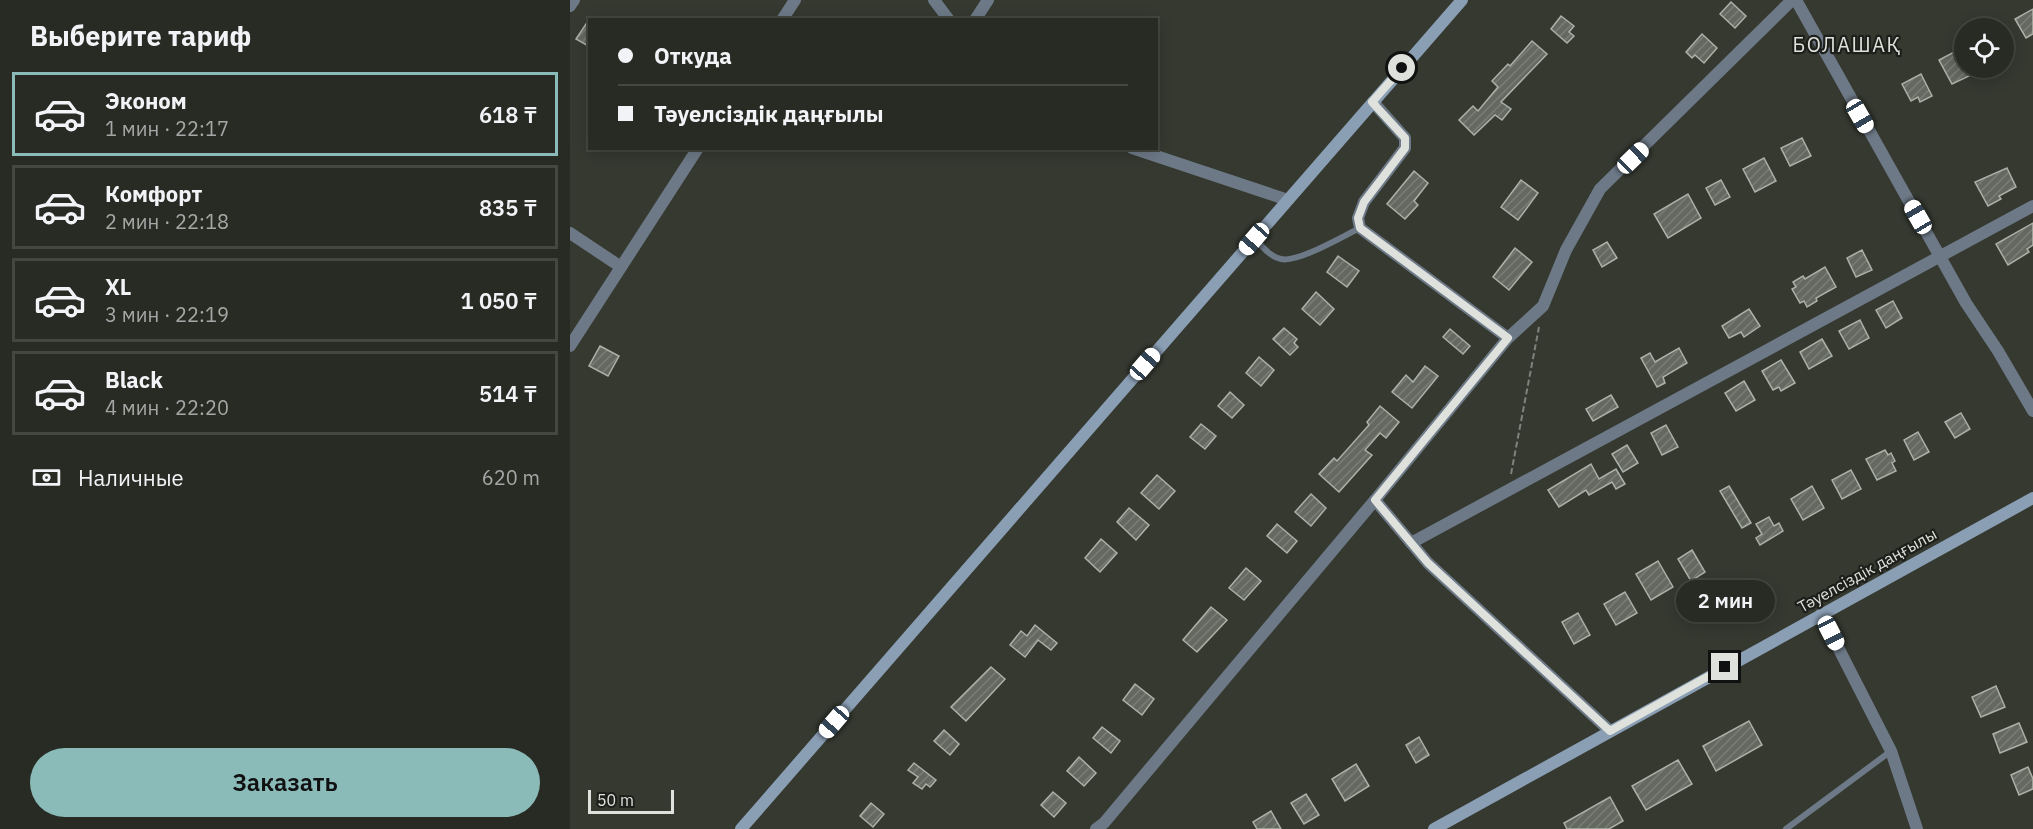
<!DOCTYPE html>
<html lang="ru">
<head>
<meta charset="utf-8">
<style>
	body { margin:0; font-family:"IBM Plex Sans",sans-serif; background:#343731; color:#f1f3f6; height:100vh; display:flex; flex-direction:column; font-size:22px; white-space:nowrap }
	* { box-sizing:border-box; margin:0 }
	p { font-size:20px; color:#a5a7a6 }
	.icon { flex:none; width:33px; height:33px; fill:none; stroke:currentColor; stroke-width:2; stroke-linecap:round; stroke-linejoin:round }
	.map { position:relative; flex:1; overflow:hidden }
	.drawer { display:flex; flex-direction:column; background:#282b24; width:570px }
	.drawer>* { flex:none }
	.banner { position:absolute; left:18px; top:18px; width:570px; height:132px; border-radius:0px; box-shadow:0 3px 15px #0003,0 0 0 2px #444741; display:grid; align-content:center; height:132px; padding:0 30px; background:#282b24 }
	.tools { position:absolute; left:1384px; top:18px; display:grid; gap:12px }
	.tools a { display:grid; place-items:center; width:60px; height:60px; border-radius:50%; background:#282b24; box-shadow:0 3px 15px #0003,0 0 0 2px #444741; font-size:30px }
	.scale { position:absolute; left:18px; bottom:15px; width:86px; box-sizing:border-box; padding-left:6px; border:3px solid #dfe1dc; border-top:0; font-size:16px; line-height:21px; white-space:nowrap; color:#dfe1dc; -webkit-text-stroke:4px #1d1f1b; paint-order:stroke }
	.end { position:absolute; width:27px; height:27px; margin:-14px; border:8px solid #dfe1dc; background:#111; box-shadow:0 0 0 3px #111 }
	.from { border-radius:50% }
	.bubble { position:absolute; height:42px; border-radius:21px; background:#282b24; box-shadow:0 3px 15px #0003,0 0 0 2px #444741; font-size:20px; font-weight:600; line-height:42px; text-align:center }
	.car { position:absolute; width:18px; height:36px; margin:-18px -9px; border-radius:8px; box-shadow:0 0 4px 2px #0007; background:linear-gradient(#fff 24%,#345 0 40%,#fff 0 76%,#345 0 86%,#fff 0) }
	.banner b { display:flex; align-items:center; gap:21px; height:57px; font-size:22px }
	.banner b+b { border-top:2px solid #444741 }
	.banner i { width:15px; height:15px; background:#f1f3f6 }
	ul { padding:0; list-style:none }
	li { display:flex; align-items:center; gap:18px; height:84px; margin:0 12px 9px; padding:0 18px; border:3px solid #444741; border-radius:0px }
	li div { flex:1 }
	li b { display:block; font-size:22px }
	li em { font-style:normal; font-weight:600 }
	li.on { border-color:#8bbbb9 }
	li>.icon { width:54px; height:54px; stroke-width:1.5 }
	h2 { padding:0 30px; font-size:27px; line-height:72px }
	.pay { display:flex; align-items:center; gap:15px; height:66px; padding:0 30px; font-size:22px }
	.pay p { margin-inline-start:auto }
	.action { display:flex; gap:12px; margin-top:auto; padding:12px 30px }
	.action a { flex:1; height:69px; border-radius:36px; background:#8bbbb9; color:#111; font-size:24px; font-weight:600; line-height:69px; text-align:center }
	main { display:flex; flex:1; min-height:0 }
	.map>svg:first-child { display:block }
</style>
</head>
<body>
<main>
<section class="drawer">
<h2>Выберите тариф</h2>
<ul>
<li class="on"><svg class="icon" aria-label="car" viewBox="0 0 24 24"><path d="M5 17H2v-5l4-1 3-4h7l3 4 3 1v5h-3M9 17h6M6 11h13"/><circle cx="7" cy="17" r="2"/><circle cx="17" cy="17" r="2"/></svg><div><b>Эконом</b><p>1 мин · 22:17</p></div><em>618 ₸</em></li>
<li><svg class="icon" aria-label="car" viewBox="0 0 24 24"><path d="M5 17H2v-5l4-1 3-4h7l3 4 3 1v5h-3M9 17h6M6 11h13"/><circle cx="7" cy="17" r="2"/><circle cx="17" cy="17" r="2"/></svg><div><b>Комфорт</b><p>2 мин · 22:18</p></div><em>835 ₸</em></li>
<li><svg class="icon" aria-label="car" viewBox="0 0 24 24"><path d="M5 17H2v-5l4-1 3-4h7l3 4 3 1v5h-3M9 17h6M6 11h13"/><circle cx="7" cy="17" r="2"/><circle cx="17" cy="17" r="2"/></svg><div><b>XL</b><p>3 мин · 22:19</p></div><em>1 050 ₸</em></li>
<li><svg class="icon" aria-label="car" viewBox="0 0 24 24"><path d="M5 17H2v-5l4-1 3-4h7l3 4 3 1v5h-3M9 17h6M6 11h13"/><circle cx="7" cy="17" r="2"/><circle cx="17" cy="17" r="2"/></svg><div><b>Black</b><p>4 мин · 22:20</p></div><em>514 ₸</em></li>
</ul>
<div class="pay"><svg class="icon" aria-label="cash" viewBox="0 0 24 24"><path d="M3 7h18v10H3z"/><circle cx="12" cy="12" r="2"/></svg>Наличные<p>620 m</p></div>
<div class="action"><a>Заказать</a></div>
</section>
<div class="map">
<svg width="1463" height="829" viewBox="0 0 1463 829">
	<defs>
		<pattern id="building-hatch" width="6" height="6" patternUnits="userSpaceOnUse" patternTransform="scale(1.5)"><rect width="6" height="6" fill="#64685f"/><path d="M-1 1l2-2M0 6l6-6M5 7l2-2" fill="none" stroke="#7a7d75"/></pattern>
	</defs>
	<rect width="100%" height="100%" fill="#353930"/>
	<g fill="url(#building-hatch)" stroke="#acb1a7" stroke-width="1.5">
		<polygon points="1161,2 1176,16 1165,28 1150,14"/>
		<polygon points="1463,9 1463,34 1456,38 1445,19"/>
		<polygon points="991,16 1004,26 999,32 1004,36 997,43 981,29"/>
		<polygon points="20,18 20,47 6,39"/>
		<polygon points="1132,34 1147,48 1134,63 1125,55 1122,58 1116,52"/>
		<polygon points="962,41 977,54 931,102 941,109 932,120 925,115 904,135 889,120 903,106 908,111 928,87 922,81 938,64 940,66"/>
		<polygon points="1386,51 1399,76 1382,84 1369,60"/>
		<polygon points="1351,74 1362,96 1350,102 1348,97 1341,101 1332,84"/>
		<polygon points="1232,138 1241,156 1220,166 1211,148"/>
		<polygon points="1194,158 1206,181 1185,192 1173,169"/>
		<polygon points="1437,168 1446,187 1429,196 1431,199 1418,206 1405,182"/>
		<polygon points="844,171 858,183 844,201 848,205 835,219 817,204"/>
		<polygon points="951,180 968,193 948,220 931,207"/>
		<polygon points="1151,180 1160,197 1145,205 1136,188"/>
		<polygon points="1118,194 1131,218 1098,238 1084,214"/>
		<polygon points="1463,223 1463,245 1457,249 1459,252 1438,265 1426,244"/>
		<polygon points="1037,242 1047,258 1032,267 1023,250"/>
		<polygon points="945,248 962,262 939,290 923,277"/>
		<polygon points="1292,250 1302,270 1286,277 1277,258"/>
		<polygon points="768,256 789,271 777,287 757,272"/>
		<polygon points="1255,267 1266,287 1246,298 1247,301 1237,307 1234,301 1230,303 1222,289 1226,287 1223,282 1233,276 1235,279"/>
		<polygon points="746,292 764,309 750,325 732,309"/>
		<polygon points="1323,301 1332,318 1316,328 1306,310"/>
		<polygon points="1179,309 1190,326 1174,337 1171,332 1159,338 1152,326"/>
		<polygon points="1290,320 1299,338 1279,349 1269,331"/>
		<polygon points="714,328 727,339 724,343 728,347 720,355 703,339"/>
		<polygon points="880,329 900,346 893,354 873,337"/>
		<polygon points="1252,339 1262,356 1239,369 1230,352"/>
		<polygon points="30,346 49,356 38,376 19,366"/>
		<polygon points="1109,348 1117,363 1093,377 1095,383 1087,387 1071,358 1080,353 1085,362"/>
		<polygon points="689,357 704,370 691,386 676,373"/>
		<polygon points="1211,360 1225,383 1211,391 1209,387 1203,390 1192,371"/>
		<polygon points="855,366 868,376 842,408 822,392 836,375 843,382"/>
		<polygon points="1174,381 1185,400 1166,411 1155,393"/>
		<polygon points="660,392 674,405 662,418 648,406"/>
		<polygon points="1041,395 1048,407 1023,421 1016,409"/>
		<polygon points="810,406 829,422 816,438 810,433 795,450 802,455 769,492 749,474 764,458 767,461 799,425 797,422"/>
		<polygon points="1391,413 1400,429 1385,438 1375,422"/>
		<polygon points="631,424 646,436 635,449 620,437"/>
		<polygon points="1096,425 1108,447 1092,455 1081,433"/>
		<polygon points="1348,432 1359,452 1344,460 1334,440"/>
		<polygon points="1057,445 1068,463 1053,472 1042,454"/>
		<polygon points="1315,450 1318,455 1321,453 1325,461 1322,463 1326,471 1307,480 1296,459"/>
		<polygon points="1021,464 1029,479 1046,469 1055,484 1046,489 1042,482 1019,495 1016,490 989,507 978,490"/>
		<polygon points="1281,470 1291,489 1272,499 1262,480"/>
		<polygon points="587,475 605,491 589,509 571,493"/>
		<polygon points="1159,486 1181,523 1172,528 1150,491"/>
		<polygon points="1242,486 1254,508 1233,520 1221,499"/>
		<polygon points="741,494 756,508 741,526 725,512"/>
		<polygon points="559,508 579,525 566,540 547,522"/>
		<polygon points="1199,517 1204,526 1209,523 1213,531 1190,545 1186,538 1192,534 1186,524"/>
		<polygon points="707,524 727,541 717,553 697,536"/>
		<polygon points="531,539 547,553 530,572 515,558"/>
		<polygon points="1122,550 1135,572 1121,581 1108,559"/>
		<polygon points="1088,561 1103,587 1081,600 1066,574"/>
		<polygon points="676,568 691,581 674,600 659,588"/>
		<polygon points="1055,592 1067,613 1046,625 1034,604"/>
		<polygon points="641,607 657,620 627,652 613,640"/>
		<polygon points="1008,613 1020,635 1004,644 992,622"/>
		<polygon points="465,625 487,643 481,650 468,640 455,657 440,645 451,631 457,636"/>
		<polygon points="421,667 435,679 396,721 381,707"/>
		<polygon points="565,684 584,699 572,715 553,700"/>
		<polygon points="1426,686 1435,707 1411,717 1402,697"/>
		<polygon points="1179,721 1192,745 1146,771 1133,746"/>
		<polygon points="1449,723 1457,742 1430,753 1423,734"/>
		<polygon points="532,727 550,741 541,753 523,738"/>
		<polygon points="374,730 389,744 380,755 364,741"/>
		<polygon points="849,737 859,755 846,763 836,745"/>
		<polygon points="509,757 526,773 514,786 497,771"/>
		<polygon points="1108,760 1122,784 1076,810 1062,786"/>
		<polygon points="344,763 366,780 360,787 356,784 352,789 343,783 348,777 338,770"/>
		<polygon points="786,764 799,786 775,801 762,779"/>
		<polygon points="1458,767 1463,779 1463,789 1449,795 1441,775"/>
		<polygon points="483,792 496,803 484,817 471,805"/>
		<polygon points="736,794 749,815 734,824 721,803"/>
		<polygon points="1040,797 1053,821 1039,829 997,829 994,823"/>
		<polygon points="301,803 314,814 303,827 290,816"/>
		<polygon points="701,811 711,829 687,829 683,822"/>
	</g>
	<g fill="none" stroke-linecap="round" stroke-linejoin="round">
		<polyline stroke="#7f827b" stroke-width="2" stroke-dasharray="6 3" stroke-linecap="butt" points="941,474 969,327"/>
		<g stroke="#6d7987" stroke-width="6">
			<path d="M685 239C692 246 700 257 711 259 728 263 773 236 790 228"/>
			<polyline points="1216,829 1321,751"/>
		</g>
		<g stroke="#6d7987" stroke-width="12">
			<polyline points="364,0 379,20"/>
			<polyline points="1226,0 1396,303 1428,351 1463,411"/>
			<polyline points="0,6 4,0"/>
			<polyline points="212,20 225,0"/>
			<polyline points="405,20 418,0"/>
			<polyline points="803,102 835,138 835,148 794,202 788,218 790,228 938,338"/>
			<polyline points="562,148 718,200"/>
			<polyline points="0,233 51,267"/>
			<polyline points="0,346 128,148"/>
			<polyline points="805,500 858,563 1040,731"/>
			<polyline points="841,543 1463,206"/>
			<polyline points="1251,614 1321,751 1347,829"/>
			<polyline points="526,829 534,823 805,500 938,338 973,306 996,250 1030,189 1222,0"/>
		</g>
		<g stroke="#8a9eb4" stroke-width="12">
			<polyline points="171,829 892,0"/>
			<polyline points="864,829 1463,498"/>
		</g>
	</g>
	<g fill="none" stroke-linecap="round" stroke-linejoin="round">
		<polyline stroke="#dfe1dc" stroke-width="8" points="832,68 802,102 835,138 835,148 794,202 788,218 790,228 938,338 805,500 858,563 1040,731 1155,667"/>
	</g>
	<g text-anchor="middle" stroke-width="4.5" stroke-linejoin="round" paint-order="stroke">
		<g font-size="16" fill="#dfe1dc" stroke="#1d1f1b">
			<text transform="translate(1297 570) rotate(-29)" y="6">Тәуелсіздік даңғылы</text>
		</g>
		<g font-size="20" letter-spacing="1.5" fill="#dfe1dc" stroke="#1d1f1b">
			<text x="1277" y="52">БОЛАШАҚ</text>
		</g>
	</g>
</svg>
<div class="tools">
<a><svg class="icon" aria-label="locate" viewBox="0 0 24 24"><circle cx="12" cy="12" r="6"/><path d="M12 2v4M12 18v4M2 12h4M18 12h4"/></svg></a>
</div>
<div class="scale">50 m</div>
<i class="end from" style="left:832px;top:68px"></i>
<i class="end" style="left:1155px;top:667px"></i>
<div class="bubble" style="left:1106px;top:580px;width:99px">2 мин</div>
<i class="car" style="left:1290px;top:116px;rotate:150deg"></i>
<i class="car" style="left:1063px;top:158px;rotate:46deg"></i>
<i class="car" style="left:1348px;top:217px;rotate:330deg"></i>
<i class="car" style="left:684px;top:239px;rotate:221deg"></i>
<i class="car" style="left:575px;top:364px;rotate:41deg"></i>
<i class="car" style="left:1261px;top:633px;rotate:153deg"></i>
<i class="car" style="left:264px;top:722px;rotate:221deg"></i>
<div class="banner">
<b><i class="from"></i>Откуда</b>
<b><i></i>Тәуелсіздік даңғылы</b>
</div>
</div>
</main>
</body>
</html>
